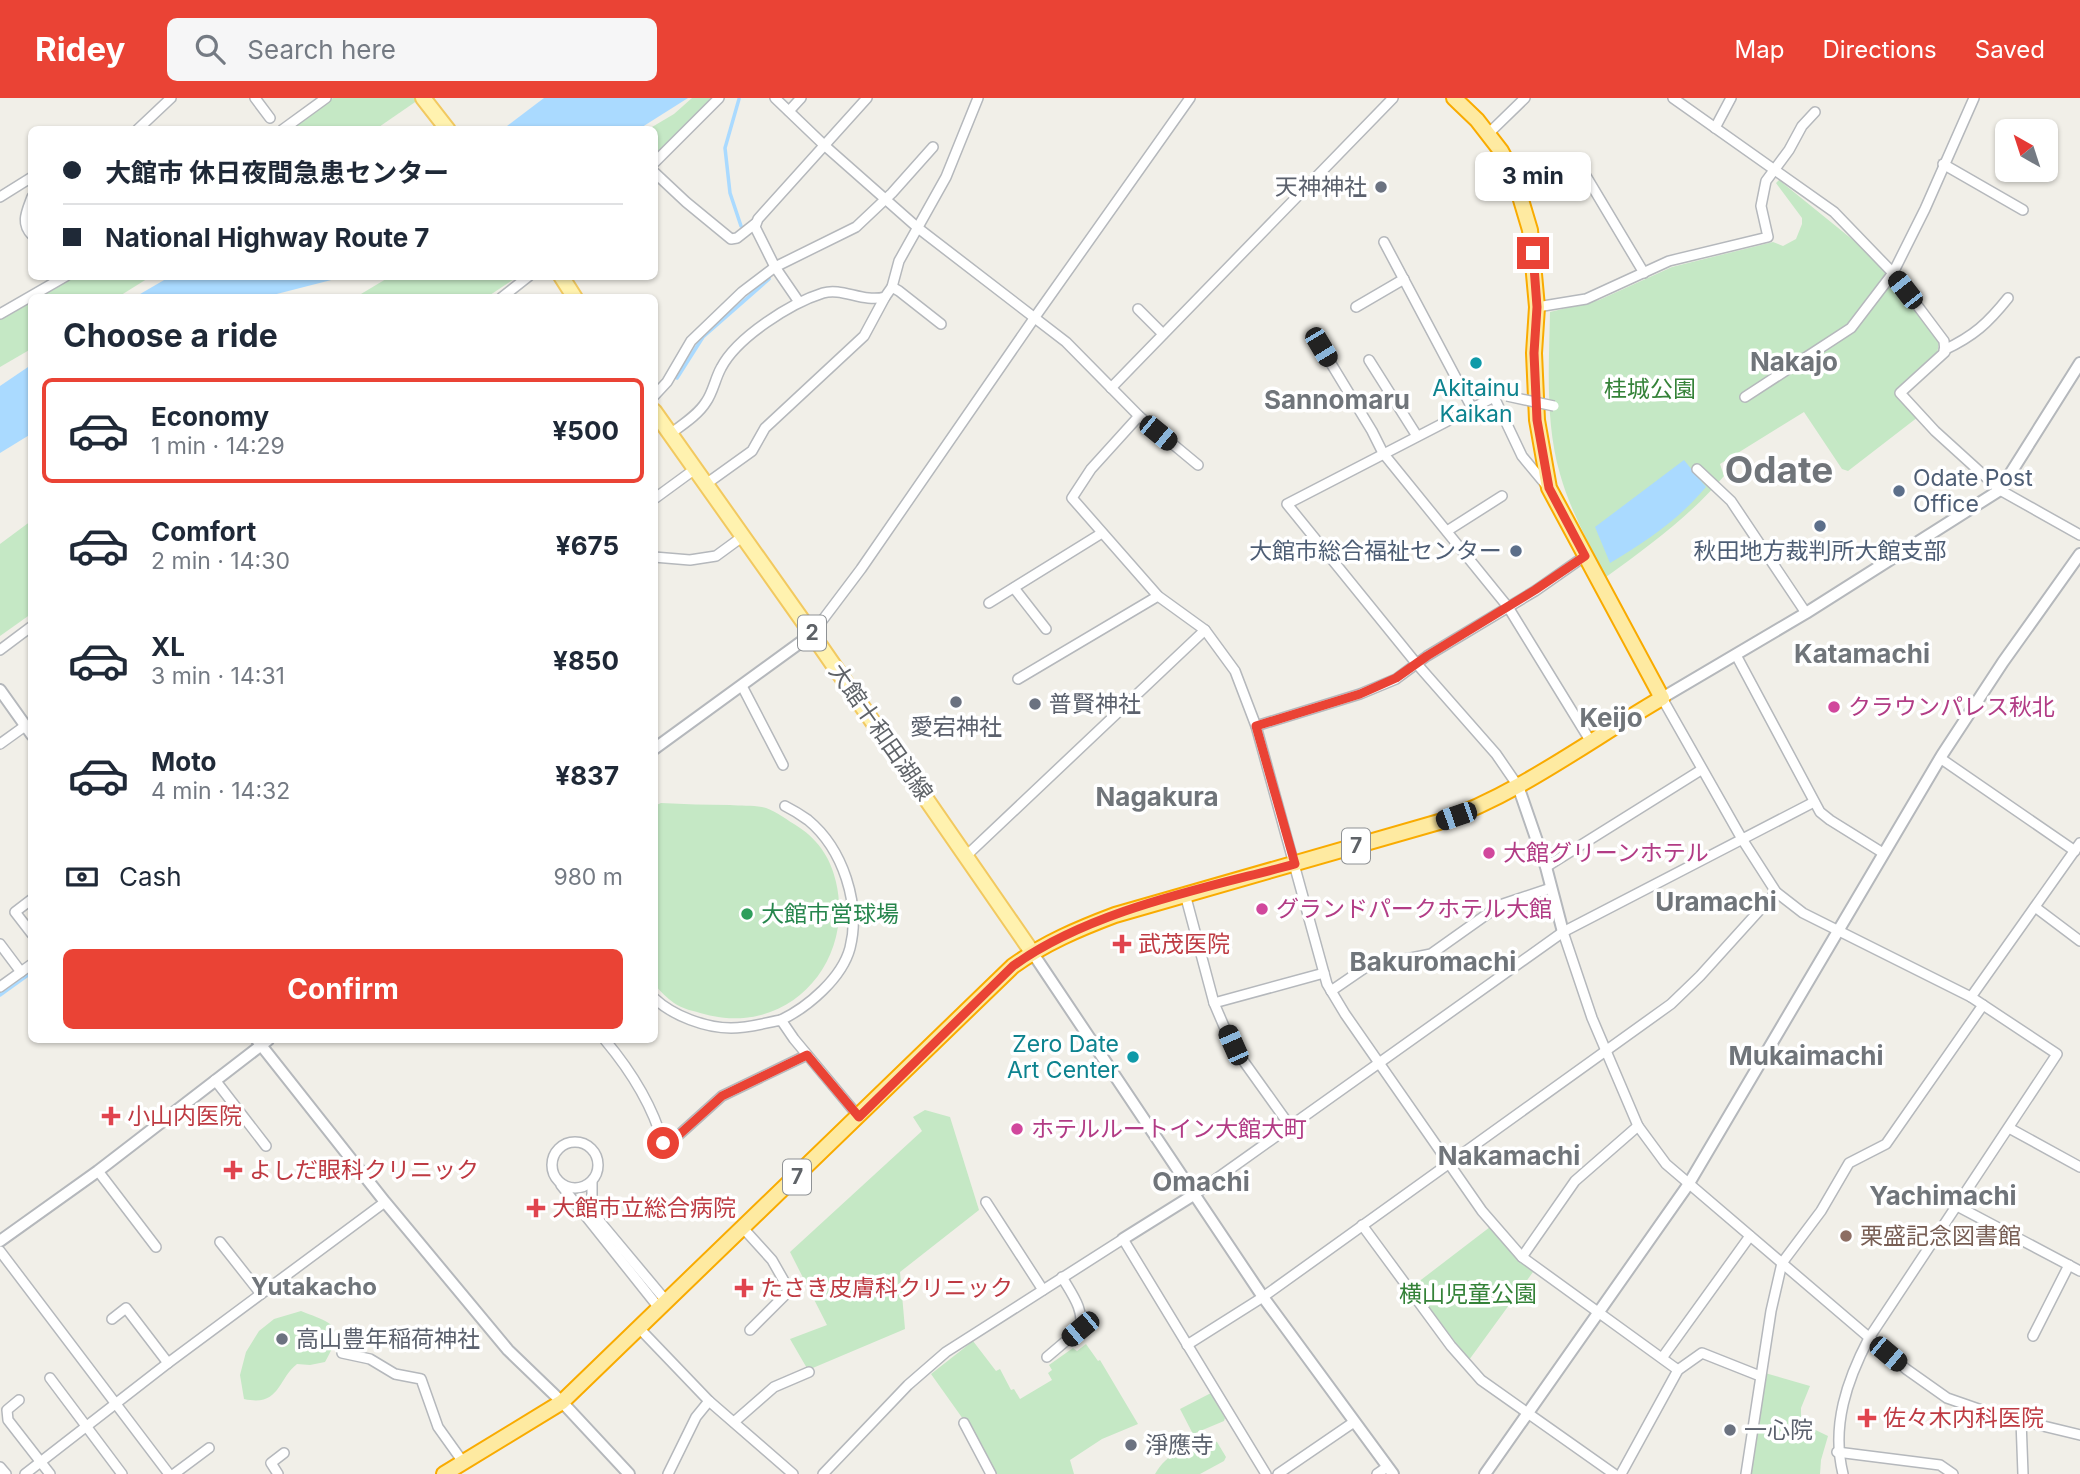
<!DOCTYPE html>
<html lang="en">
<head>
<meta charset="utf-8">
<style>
	body { margin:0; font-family:Inter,"Noto Sans JP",sans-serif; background:#f6f6f7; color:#1f2937; height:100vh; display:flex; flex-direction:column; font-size:26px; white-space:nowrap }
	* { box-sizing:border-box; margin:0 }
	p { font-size:23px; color:#747a83 }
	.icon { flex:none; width:38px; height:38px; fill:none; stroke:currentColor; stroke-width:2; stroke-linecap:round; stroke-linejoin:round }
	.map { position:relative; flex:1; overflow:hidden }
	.details { position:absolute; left:28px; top:196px; width:630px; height:749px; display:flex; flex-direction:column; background:#fff; border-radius:10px; box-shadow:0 2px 5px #0004 }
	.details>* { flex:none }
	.guide { position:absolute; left:28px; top:28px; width:630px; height:154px; border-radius:10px; box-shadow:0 2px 5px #0004; display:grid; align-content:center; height:154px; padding:0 35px; background:#fff }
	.needle { width:46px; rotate:321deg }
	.tools { position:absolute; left:1995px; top:21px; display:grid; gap:14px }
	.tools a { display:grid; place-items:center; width:63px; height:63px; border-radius:10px; background:#fff; box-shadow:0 2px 5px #0004; font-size:35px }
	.end { position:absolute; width:32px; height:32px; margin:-16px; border:9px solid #ea4335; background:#fff; box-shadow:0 0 0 4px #fff }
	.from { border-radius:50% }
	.bubble { position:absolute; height:49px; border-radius:10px; background:#fff; box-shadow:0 2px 5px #0004; font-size:23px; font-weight:700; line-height:49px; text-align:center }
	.car { position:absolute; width:21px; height:42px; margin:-21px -10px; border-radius:9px; box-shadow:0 0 5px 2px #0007; background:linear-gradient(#222 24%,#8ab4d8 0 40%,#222 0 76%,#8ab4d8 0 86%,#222 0) }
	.guide b { display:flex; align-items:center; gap:24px; height:66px; font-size:26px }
	.guide b+b { border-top:2px solid #e0e1e3 }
	.guide i { width:18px; height:18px; background:#1f2937 }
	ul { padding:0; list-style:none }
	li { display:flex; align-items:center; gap:21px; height:105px; margin:0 14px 10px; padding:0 21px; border:4px solid transparent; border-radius:10px }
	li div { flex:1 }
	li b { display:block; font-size:26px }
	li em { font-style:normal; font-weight:700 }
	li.current { border-color:#ea4335 }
	li>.icon { width:63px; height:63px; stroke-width:1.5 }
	h2 { padding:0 35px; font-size:32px; line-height:84px }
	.pay { display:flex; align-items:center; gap:18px; height:77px; padding:0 35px; font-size:26px }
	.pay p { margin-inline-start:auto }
	.primary-button { display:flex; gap:14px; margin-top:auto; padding:14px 35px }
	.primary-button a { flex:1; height:80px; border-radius:10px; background:#ea4335; color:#fff; font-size:28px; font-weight:700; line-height:80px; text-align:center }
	header { display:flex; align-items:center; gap:42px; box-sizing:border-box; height:98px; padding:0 35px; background:#ea4335; color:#fff }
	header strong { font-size:33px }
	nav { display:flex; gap:38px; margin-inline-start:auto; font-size:24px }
	.search { width:490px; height:63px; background:#f6f6f7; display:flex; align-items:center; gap:18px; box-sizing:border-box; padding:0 24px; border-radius:10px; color:#747a83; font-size:26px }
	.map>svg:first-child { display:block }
</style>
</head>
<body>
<header>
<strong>Ridey</strong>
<div class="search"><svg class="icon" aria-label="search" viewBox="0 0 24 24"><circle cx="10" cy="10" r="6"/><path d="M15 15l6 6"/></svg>Search here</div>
<nav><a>Map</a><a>Directions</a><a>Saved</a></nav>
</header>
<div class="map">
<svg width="2080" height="1376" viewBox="0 0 2080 1376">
	<rect width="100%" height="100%" fill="#f1efe8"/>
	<g fill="#c5e8c5">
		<polygon points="333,0 421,0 376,31 289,32"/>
		<polygon points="692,0 715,0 655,59 654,32 647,32 674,16"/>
		<path d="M1779 82 1874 159 1939 245 1937 256 1896 296 1918 319 1848 373 1842 371 1804 314 1720 366 1724 378C1690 418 1649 448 1606 479 1589 446 1570 412 1560 376 1545 325 1549 266 1550 214L1599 202 1672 169 1773 144 1783 148 1796 141 1802 126V120L1776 85Z"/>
		<polygon points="391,178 517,178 517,179 487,199 356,199"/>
		<polygon points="72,179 150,179 118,199 37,200"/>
		<polygon points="31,203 31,251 0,269 0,221"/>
		<polygon points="31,423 31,516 0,538 0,446"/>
		<path d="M661 705C684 706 707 707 730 707 740 708 752 707 762 709 773 711 784 720 794 726 817 740 830 758 836 784 855 866 787 939 704 916 694 913 682 911 674 905 667 900 660 893 655 887L654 708Z"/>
		<polygon points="925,1012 950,1019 979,1112 900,1174 905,1231 808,1272 790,1241 827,1227 790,1154 922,1033 913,1019"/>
		<polygon points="1490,1129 1514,1158 1533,1174 1469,1262 1413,1188"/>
		<path d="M301 1213C337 1227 345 1228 325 1264L310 1267 297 1266C277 1282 280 1309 244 1301L240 1277 246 1254 259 1233 274 1221Z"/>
		<polygon points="973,1243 996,1273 1000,1271 1011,1292 1014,1291 1020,1301 1052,1282 1048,1275 1052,1272 1049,1267 1073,1250 1077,1253 1086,1246 1098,1263 1100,1262 1138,1326 1102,1341 1070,1362 1074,1376 995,1376 968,1328 931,1276"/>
		<polygon points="1765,1275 1810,1288 1801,1310 1801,1325 1828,1338 1821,1362 1820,1376 1749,1376"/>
		<polygon points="1211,1295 1225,1320 1224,1323 1193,1336 1180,1311"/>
		<path d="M1208 1341 1217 1344 1226 1359 1224 1363 1200 1376H1155C1167 1355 1186 1348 1208 1341Z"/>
	</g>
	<g fill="#aadaff">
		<polygon points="544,0 688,0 639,31 503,31"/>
		<polygon points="171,178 343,178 343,179 265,199 135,199"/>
		<polygon points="31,267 31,336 0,355 0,288"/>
		<path d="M1684 362 1706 389C1677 423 1648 442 1610 465L1595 429Z"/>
	</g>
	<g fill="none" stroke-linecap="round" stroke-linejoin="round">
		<g stroke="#aadaff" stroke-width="3.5">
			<polyline points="739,1 725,50 730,95 741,128"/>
			<polyline points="677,280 703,239 769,181"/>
			<polyline points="0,897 32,874"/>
		</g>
		<defs>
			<g id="minor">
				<polyline points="255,0 270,20"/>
				<polyline points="775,0 824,47 918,130 1066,244 1139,318 1198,367"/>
				<polyline points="1673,0 1834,114 1893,175 1944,243 1945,254 1900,295 1935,333 2000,392 2080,437"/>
				<polyline points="789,13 801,0"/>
				<polyline points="1715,30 1731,0"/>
				<polyline points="137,32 171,0"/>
				<polyline points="282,32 326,0"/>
				<polyline points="1488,36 1525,0"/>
				<polyline points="654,65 719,0"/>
				<polyline points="1943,66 2023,112"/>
				<polyline points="1580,68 1644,175"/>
				<polyline points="654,74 686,104 731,141 737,140 756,125"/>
				<polyline points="0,99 32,79"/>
				<path d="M32 99C27 113 20 125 32 137"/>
				<polyline points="1384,144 1472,310"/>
				<polyline points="892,189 899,193 941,226"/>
				<polyline points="501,200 529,178"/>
				<polyline points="799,204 775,169 755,129 758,121 867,0"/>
				<polyline points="1356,209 1404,181"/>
				<polyline points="1537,209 1586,201 1669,163 1768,139 1761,108 1766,83 1789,52 1802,28 1815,14"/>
				<polyline points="1138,211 1163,236"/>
				<polyline points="0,216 66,178"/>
				<polyline points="1321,249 1372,333 1383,355 1508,509 1591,644"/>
				<path d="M1944 252C1974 238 1988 225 2008 200"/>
				<polyline points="1369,262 1417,338"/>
				<polyline points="1111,290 1393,0"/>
				<polyline points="654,298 667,284 691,243 742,194 775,169 856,129 892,95 933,49"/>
				<polyline points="1745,299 1851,230 1893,175 1925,111 1974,0"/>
				<polyline points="1139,318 1091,371 1072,400 1158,498 1205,532 1235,573 1256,628 1327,886 1345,916 1482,1113 1522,1159 1678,1272"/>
				<path d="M670 336C682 327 698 317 706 304 713 294 715 281 721 270 737 239 791 205 823 195 842 189 863 205 885 199L892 189 899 163 946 79 978 0"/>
				<polyline points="1697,371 1731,403 1806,515"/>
				<polyline points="706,386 752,353 765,330 864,238 885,199"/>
				<polyline points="654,401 695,371"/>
				<polyline points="1447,433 1502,398"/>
				<polyline points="654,459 690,462 716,458 742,439"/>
				<polyline points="1014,490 1046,531"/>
				<polyline points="989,505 1102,435"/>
				<polyline points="812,536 861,471 1035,219 1190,0"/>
				<polyline points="0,552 32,528"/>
				<polyline points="1736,557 1820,714 1830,722 1883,755"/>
				<polyline points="1018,581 1158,498"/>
				<polyline points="742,588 783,667"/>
				<polyline points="1662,600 1742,741 1776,794 1803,815 1971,899"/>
				<polyline points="1256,628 1360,596 1396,581 1427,558 1535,493 1585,458"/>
				<polyline points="0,646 25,628"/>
				<polyline points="1940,660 2075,753"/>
				<polyline points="1518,688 1496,656 1416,565 1287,406 1494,299 1522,358 1546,387"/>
				<polyline points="966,758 1205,532"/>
				<polyline points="1546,769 1701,672"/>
				<polyline points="1185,796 1214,905 1232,947 1290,1028"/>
				<polyline points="32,801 15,814 32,836"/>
				<polyline points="2035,809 2080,843"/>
				<polyline points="1563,834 1592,920 1638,1028 1666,1066 1906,1271 1947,1300 1990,1315 2080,1337"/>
				<polyline points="0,846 21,874"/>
				<polyline points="0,889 32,866"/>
				<polyline points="1331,893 1366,869 1431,856 1500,807 1551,790"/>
				<path d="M654 900C673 918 706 930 731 930 748 930 765 925 781 922L794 941 859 1019"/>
				<polyline points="1214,905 1324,875"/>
				<path d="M781 922C808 909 842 880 850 850 861 806 843 751 808 722 801 717 793 712 785 708"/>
				<path d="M605 942C631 973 652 1006 663 1045L671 1044 722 998 807 957"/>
				<polyline points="215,982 266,1048"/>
				<polyline points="2009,1030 2080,1069"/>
				<circle cx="575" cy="1067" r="23"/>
				<polyline points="98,1073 156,1149"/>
				<polyline points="592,1084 592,1111 601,1125 667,1204"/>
				<polyline points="561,1087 659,1210"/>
				<polyline points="1195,1096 1563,834 1814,704"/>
				<polyline points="986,1104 1043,1192"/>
				<polyline points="1957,1108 2080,1173"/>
				<polyline points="1362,1127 1451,1248 1481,1282 1614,1376"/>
				<polyline points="743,1130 772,1162 788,1190 786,1196 750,1232"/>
				<polyline points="220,1144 261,1196"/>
				<polyline points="0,1153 169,1376"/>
				<polyline points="1522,1159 1575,1083 1638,1028"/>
				<polyline points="112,1221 126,1210 168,1265"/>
				<polyline points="639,1230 709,1303 793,1376"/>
				<polyline points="2033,1238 2069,1167"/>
				<polyline points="1187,1247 1263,1199 1671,906 1700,878 1776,794"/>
				<polyline points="342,1255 370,1261 395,1276 421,1281 438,1329 463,1364"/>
				<path d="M1047 1259 1080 1231C1085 1212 1071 1195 1062 1179"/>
				<polyline points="1662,1260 1750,1138"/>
				<polyline points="50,1280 122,1376"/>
				<polyline points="19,1302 7,1312 8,1322 50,1376"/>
				<polyline points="2021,1322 2023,1376"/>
				<polyline points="734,1324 774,1289 809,1274"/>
				<polyline points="964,1325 991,1376"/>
				<polyline points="1837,1354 1940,1367 1953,1376"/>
				<polyline points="0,1369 6,1376"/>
				<polyline points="25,1376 168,1265 385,1104"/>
				<polyline points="174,1376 209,1350"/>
				<polyline points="278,1376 271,1365 284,1355"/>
				<polyline points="668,1376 696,1319 709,1303"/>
				<polyline points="823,1376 908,1287 946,1254 1123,1141 1266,1376"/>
				<polyline points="1278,1376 1354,1324"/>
				<polyline points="1377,1376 1387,1369"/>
				<polyline points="1621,1376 1678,1272 1702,1255 1760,1278"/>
				<polyline points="1746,1376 1771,1213 1782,1165 1821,1113 1849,1065 1886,1046 1983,907"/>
				<path d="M1843 1376C1831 1328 1847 1282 1869 1240L2057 956 1971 899 2080 745"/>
			</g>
			<g id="tertiary">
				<polyline points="0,592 32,637"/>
				<polyline points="1662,600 1806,515 2000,392 2080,265"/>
				<polyline points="654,651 812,536"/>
				<polyline points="1518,688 1546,769 1563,834"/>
				<polyline points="1032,854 1263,1199 1393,1376"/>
				<polyline points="257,942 385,1104 508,1252 562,1304 629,1376"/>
				<polyline points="1123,1141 1195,1096"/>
				<polyline points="0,1143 98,1073 268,942"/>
				<polyline points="1485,1376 1688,1087 1942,657 2003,564 2080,456"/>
			</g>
			<g id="primary">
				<polyline points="423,0 448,32"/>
				<polyline points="561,178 575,200"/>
				<polyline points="654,313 812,536 1032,854"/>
			</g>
			<path id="trunk" d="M444 1376 562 1304 1013 868C1045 845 1078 831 1115 817L1439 724C1519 696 1588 643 1662 600L1549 390 1537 322 1534 255 1537 209 1530 132 1513 75 1501 53 1477 22 1454 0"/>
		</defs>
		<use href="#minor" stroke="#b5b8bc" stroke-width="12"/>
		<use href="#tertiary" stroke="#b5b8bc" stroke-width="14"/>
		<use href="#primary" stroke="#f2c960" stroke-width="18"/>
		<use href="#trunk" stroke="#f9ab00" stroke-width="18"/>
		<use href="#minor" stroke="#fff" stroke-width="9"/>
		<use href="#tertiary" stroke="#fff" stroke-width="10"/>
		<use href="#primary" stroke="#fff2af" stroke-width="14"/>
		<use href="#trunk" stroke="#feeaa1" stroke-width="14"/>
		<defs>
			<polyline id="minor-bridge" points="1507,298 1554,308"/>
		</defs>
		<use href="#minor-bridge" stroke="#b5b8bc" stroke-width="12" stroke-linecap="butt"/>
		<use href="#minor-bridge" stroke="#fff" stroke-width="9"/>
	</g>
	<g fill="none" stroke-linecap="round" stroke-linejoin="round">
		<path stroke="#ea4335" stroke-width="9" d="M663 1045 671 1044 722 998 807 957 859 1019 1013 868C1091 812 1202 791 1295 766L1256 628 1360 596 1396 580 1427 558 1535 492 1585 458 1549 390 1537 322 1534 255 1537 209 1533 155"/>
	</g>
	<g fill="#6b7280" stroke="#fff" stroke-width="2.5">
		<circle cx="1381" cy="89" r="7"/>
		<circle cx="956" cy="604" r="7"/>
		<circle cx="1035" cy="606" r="7"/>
		<circle cx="282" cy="1241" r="7"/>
		<circle cx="1730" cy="1332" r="7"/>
		<circle cx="1131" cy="1347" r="7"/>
	</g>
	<g fill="#0f9aa8" stroke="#fff" stroke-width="2.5">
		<circle cx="1476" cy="265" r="7"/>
		<circle cx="1133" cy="959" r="7"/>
	</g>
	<g fill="#5c6f8a" stroke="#fff" stroke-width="2.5">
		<circle cx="1899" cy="393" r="7"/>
		<circle cx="1820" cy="428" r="7"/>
		<circle cx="1516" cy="453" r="7"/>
	</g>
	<g fill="#d1479c" stroke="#fff" stroke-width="2.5">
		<circle cx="1834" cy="609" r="7"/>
		<circle cx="1489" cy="755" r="7"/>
		<circle cx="1262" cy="811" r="7"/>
		<circle cx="1017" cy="1031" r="7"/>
	</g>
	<circle fill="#2e9e5b" stroke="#fff" stroke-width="2.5" cx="747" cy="816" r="7"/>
	<g fill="#e0444e" stroke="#fff" stroke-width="2.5">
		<path d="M1118.5 835.5h7v7h7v7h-7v7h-7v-7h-7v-7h7z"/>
		<path d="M107.5 1007.5h7v7h7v7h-7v7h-7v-7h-7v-7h7z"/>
		<path d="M229.5 1061.5h7v7h7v7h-7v7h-7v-7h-7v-7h7z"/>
		<path d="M532.5 1099.5h7v7h7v7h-7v7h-7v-7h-7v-7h7z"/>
		<path d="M740.5 1179.5h7v7h7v7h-7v7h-7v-7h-7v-7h7z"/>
		<path d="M1863.5 1309.5h7v7h7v7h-7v7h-7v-7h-7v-7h7z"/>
	</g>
	<circle fill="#8d6e63" stroke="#fff" stroke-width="2.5" cx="1846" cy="1138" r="7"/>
	<g text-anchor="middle" stroke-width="7" stroke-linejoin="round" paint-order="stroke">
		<g fill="#fff" stroke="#8f9295" stroke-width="2">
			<rect x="798" y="517.5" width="28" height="35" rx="5"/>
			<rect x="1342" y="730.5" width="28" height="35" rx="5"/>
			<rect x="783" y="1061.5" width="28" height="35" rx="5"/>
		</g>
		<g font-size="21" font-weight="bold" fill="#5f6368">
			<text x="812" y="542">2</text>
			<text x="1356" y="755">7</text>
			<text x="797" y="1086">7</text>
		</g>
		<g font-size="23" fill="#5b616d" stroke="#fff" text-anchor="start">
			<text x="1367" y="97" text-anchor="end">天神神社</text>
			<text x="1049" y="614">普賢神社</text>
			<text x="956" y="637" text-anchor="middle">愛宕神社</text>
			<text x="296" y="1249">高山豊年稲荷神社</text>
			<text x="1744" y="1340">一心院</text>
			<text x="1145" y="1355">淨應寺</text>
		</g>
		<g font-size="23" fill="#0d838f" stroke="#fff">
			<text x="1476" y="298">Akitainu<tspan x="1476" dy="26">Kaikan</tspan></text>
			<text x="1119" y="954" text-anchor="end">Zero Date<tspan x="1119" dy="26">Art Center</tspan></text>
		</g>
		<g font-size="23" fill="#348238" stroke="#fff">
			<text x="1650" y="299">桂城公園</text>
			<text x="1468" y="1204">横山児童公園</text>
		</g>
		<g font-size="23" fill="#4e5e75" stroke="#fff" text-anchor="start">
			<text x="1913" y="388">Odate Post<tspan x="1913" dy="26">Office</tspan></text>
			<text x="1502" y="461" text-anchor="end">大館市総合福祉センター</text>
			<text x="1820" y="461" text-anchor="middle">秋田地方裁判所大館支部</text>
		</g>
		<g font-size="23" fill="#b23c85" stroke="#fff" text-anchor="start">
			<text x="1848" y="617">クラウンパレス秋北</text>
			<text x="1503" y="763">大館グリーンホテル</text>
			<text x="1276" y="819">グランドパークホテル大館</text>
			<text x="1031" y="1039">ホテルルートイン大館大町</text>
		</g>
		<g font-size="23" fill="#5f6368" stroke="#fff">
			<text transform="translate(881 634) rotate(55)" y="8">大館十和田湖線</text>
		</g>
		<g font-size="23" fill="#27864d" stroke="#fff" text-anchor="start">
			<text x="761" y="824">大館市営球場</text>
		</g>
		<g font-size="23" fill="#be3a42" stroke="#fff" text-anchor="start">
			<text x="1138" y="854">武茂医院</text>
			<text x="127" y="1026">小山内医院</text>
			<text x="249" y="1080">よしだ眼科クリニック</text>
			<text x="552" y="1118">大館市立総合病院</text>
			<text x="760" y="1198">たさき皮膚科クリニック</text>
			<text x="1883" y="1328">佐々木内科医院</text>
		</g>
		<g font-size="23" fill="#785e54" stroke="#fff" text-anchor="start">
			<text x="1860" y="1146">栗盛記念図書館</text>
		</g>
		<g font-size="24" font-weight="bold" fill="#70757a" stroke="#fff">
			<text x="314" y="1197">Yutakacho</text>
		</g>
		<g font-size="26" font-weight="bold" fill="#70757a" stroke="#fff">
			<text x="1794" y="273">Nakajo</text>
			<text x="1337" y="311">Sannomaru</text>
			<text x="1862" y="565">Katamachi</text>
			<text x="1611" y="629">Keijo</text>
			<text x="1157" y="708">Nagakura</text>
			<text x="1716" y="813">Uramachi</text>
			<text x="1433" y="873">Bakuromachi</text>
			<text x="1806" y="967">Mukaimachi</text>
			<text x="1509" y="1067">Nakamachi</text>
			<text x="1201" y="1093">Omachi</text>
			<text x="1943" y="1107">Yachimachi</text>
		</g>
		<g font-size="37" font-weight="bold" fill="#70757a" stroke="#fff">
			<text x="1779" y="385">Odate</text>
		</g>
	</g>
</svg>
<div class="tools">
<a><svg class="needle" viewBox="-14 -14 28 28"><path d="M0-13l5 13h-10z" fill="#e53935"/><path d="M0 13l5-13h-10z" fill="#747a83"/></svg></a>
</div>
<i class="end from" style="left:663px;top:1045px"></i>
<i class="end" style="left:1533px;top:155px"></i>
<div class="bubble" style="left:1475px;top:54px;width:116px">3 min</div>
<i class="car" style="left:1905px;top:192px;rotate:322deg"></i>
<i class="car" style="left:1321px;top:249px;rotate:149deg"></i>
<i class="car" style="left:1158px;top:335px;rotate:129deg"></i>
<i class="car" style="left:1456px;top:718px;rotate:251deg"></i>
<i class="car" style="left:1233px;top:947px;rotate:336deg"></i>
<i class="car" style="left:1080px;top:1231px;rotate:230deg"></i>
<i class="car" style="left:1888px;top:1256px;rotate:130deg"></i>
<div class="guide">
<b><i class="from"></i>大館市 休日夜間急患センター</b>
<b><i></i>National Highway Route 7</b>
</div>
<section class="details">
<h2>Choose a ride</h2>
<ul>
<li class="current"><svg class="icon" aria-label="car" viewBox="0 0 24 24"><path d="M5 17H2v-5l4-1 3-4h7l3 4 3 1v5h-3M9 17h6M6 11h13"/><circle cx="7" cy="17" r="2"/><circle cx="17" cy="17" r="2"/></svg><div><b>Economy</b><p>1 min · 14:29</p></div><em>¥500</em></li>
<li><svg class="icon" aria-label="car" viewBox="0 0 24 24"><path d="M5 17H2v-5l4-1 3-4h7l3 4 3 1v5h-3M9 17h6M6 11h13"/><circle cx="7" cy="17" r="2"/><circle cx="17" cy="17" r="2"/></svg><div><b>Comfort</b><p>2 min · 14:30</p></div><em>¥675</em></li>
<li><svg class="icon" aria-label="car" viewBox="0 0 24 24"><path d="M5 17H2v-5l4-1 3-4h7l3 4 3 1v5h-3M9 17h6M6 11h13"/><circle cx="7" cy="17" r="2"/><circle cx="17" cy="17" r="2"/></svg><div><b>XL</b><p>3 min · 14:31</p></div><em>¥850</em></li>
<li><svg class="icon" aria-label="car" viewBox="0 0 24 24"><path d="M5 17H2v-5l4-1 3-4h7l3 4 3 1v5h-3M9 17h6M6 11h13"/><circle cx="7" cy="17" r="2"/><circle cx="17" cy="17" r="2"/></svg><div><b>Moto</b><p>4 min · 14:32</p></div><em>¥837</em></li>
</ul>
<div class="pay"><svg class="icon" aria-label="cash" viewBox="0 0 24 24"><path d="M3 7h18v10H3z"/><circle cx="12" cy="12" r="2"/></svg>Cash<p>980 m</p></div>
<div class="primary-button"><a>Confirm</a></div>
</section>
</div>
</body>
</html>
